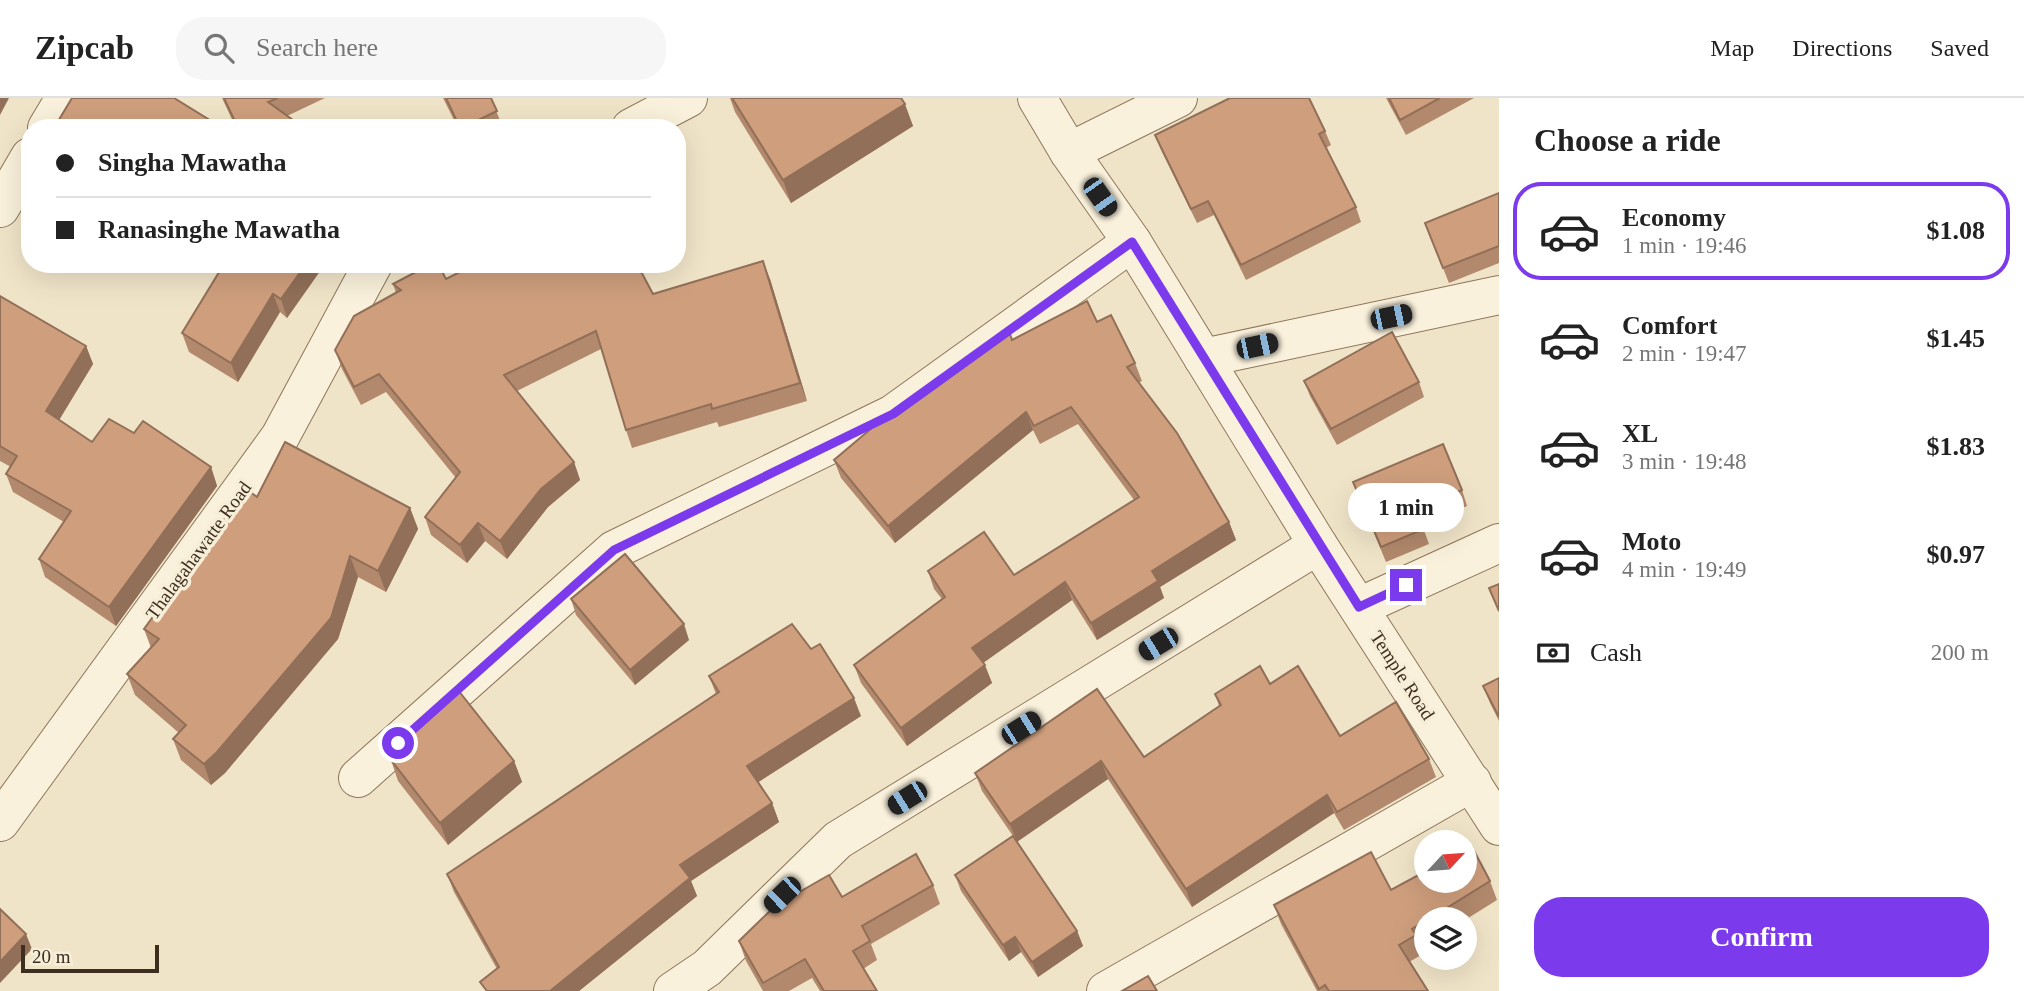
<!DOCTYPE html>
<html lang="en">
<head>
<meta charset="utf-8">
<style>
	body { margin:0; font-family:"Times New Roman",serif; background:#f6f6f6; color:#222; height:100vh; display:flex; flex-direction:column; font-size:26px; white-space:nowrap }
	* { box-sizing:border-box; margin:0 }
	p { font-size:23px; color:#767676 }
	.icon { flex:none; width:38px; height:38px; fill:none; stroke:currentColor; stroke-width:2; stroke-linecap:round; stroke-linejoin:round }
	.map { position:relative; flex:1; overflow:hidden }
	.panel { display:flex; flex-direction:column; background:#fff; width:525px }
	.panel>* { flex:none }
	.top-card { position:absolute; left:21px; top:21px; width:665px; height:154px; border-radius:28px; box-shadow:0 7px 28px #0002; display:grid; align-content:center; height:154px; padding:0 35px; background:#fff }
	.needle { width:46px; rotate:64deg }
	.buttons { position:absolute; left:1414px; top:732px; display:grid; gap:14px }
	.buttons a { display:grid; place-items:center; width:63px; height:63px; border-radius:50%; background:#fff; box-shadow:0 7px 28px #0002; font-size:35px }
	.scale { position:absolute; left:21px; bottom:18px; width:138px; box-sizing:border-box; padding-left:7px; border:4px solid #3d2e20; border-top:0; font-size:19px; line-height:24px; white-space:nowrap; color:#3d2e20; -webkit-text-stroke:5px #f7eed8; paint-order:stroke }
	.end { position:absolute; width:32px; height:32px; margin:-16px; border:9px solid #7c3aed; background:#fff; box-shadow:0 0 0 4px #fff }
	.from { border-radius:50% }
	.bubble { position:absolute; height:49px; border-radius:24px; background:#fff; box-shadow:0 7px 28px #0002; font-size:23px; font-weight:600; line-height:49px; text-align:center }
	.car { position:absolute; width:21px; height:42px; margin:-21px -10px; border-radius:9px; box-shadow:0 0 5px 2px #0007; background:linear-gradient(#222 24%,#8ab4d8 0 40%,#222 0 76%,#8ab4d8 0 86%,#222 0) }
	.top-card b { display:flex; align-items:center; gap:24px; height:66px; font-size:26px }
	.top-card b+b { border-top:2px solid #e0e0e0 }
	.top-card i { width:18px; height:18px; background:#222 }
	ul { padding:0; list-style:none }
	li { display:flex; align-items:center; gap:21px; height:98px; margin:0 14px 10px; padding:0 21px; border:4px solid transparent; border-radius:28px }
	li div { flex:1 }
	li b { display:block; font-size:26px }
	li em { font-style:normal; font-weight:600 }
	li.active { border-color:#7c3aed }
	li>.icon { width:63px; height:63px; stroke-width:1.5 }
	h2 { padding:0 35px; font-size:32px; line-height:84px }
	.pay { display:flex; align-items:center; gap:18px; height:77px; padding:0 35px; font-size:26px }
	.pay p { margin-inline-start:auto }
	.button { display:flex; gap:14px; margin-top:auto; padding:14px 35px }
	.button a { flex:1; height:80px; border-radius:28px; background:#7c3aed; color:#fff; font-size:28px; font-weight:600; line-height:80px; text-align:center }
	header { display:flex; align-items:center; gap:42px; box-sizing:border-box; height:98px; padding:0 35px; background:#fff; border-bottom:2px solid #e0e0e0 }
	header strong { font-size:33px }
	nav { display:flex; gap:38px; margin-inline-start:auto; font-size:24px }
	.search { width:490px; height:63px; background:#f6f6f6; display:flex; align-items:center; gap:18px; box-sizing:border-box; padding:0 24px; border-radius:28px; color:#767676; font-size:26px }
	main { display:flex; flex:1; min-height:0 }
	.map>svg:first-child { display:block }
</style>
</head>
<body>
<header>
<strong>Zipcab</strong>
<div class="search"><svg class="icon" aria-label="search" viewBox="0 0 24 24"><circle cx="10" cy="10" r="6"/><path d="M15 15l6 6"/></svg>Search here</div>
<nav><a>Map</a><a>Directions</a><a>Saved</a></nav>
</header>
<main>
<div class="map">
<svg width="1499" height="893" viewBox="0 0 1499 893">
	<rect width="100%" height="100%" fill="#f0e4c8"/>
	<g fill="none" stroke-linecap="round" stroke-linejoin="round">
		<defs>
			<g id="minor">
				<polyline points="1037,0 1069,54 1132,144 1318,447 1499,728"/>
				<polyline points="47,30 65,0"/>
				<polyline points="631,30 688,0"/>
				<polyline points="1069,54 1178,0"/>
				<polyline points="0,110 30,59"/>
				<polyline points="1203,260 1499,197"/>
				<polyline points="1359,509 1499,445"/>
				<polyline points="358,680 614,452 893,316 1132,144"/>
				<polyline points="0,724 280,339 373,166"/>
				<polyline points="673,893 707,870 838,742 1318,447"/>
				<polyline points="1106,893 1472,684"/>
			</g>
		</defs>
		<use href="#minor" stroke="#8d765c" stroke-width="40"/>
		<use href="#minor" stroke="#faf1dc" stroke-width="38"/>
	</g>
	<g fill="#b2896c">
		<polygon points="222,0 325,0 287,18 304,30 236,30"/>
		<polygon points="443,0 491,0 503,30 458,30"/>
		<polygon points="730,0 901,0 913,28 791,105 735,14"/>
		<polygon points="1386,0 1474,0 1406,37"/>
		<polygon points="1325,33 1331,47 1326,50 1356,109 1361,124 1246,182 1214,117 1197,125 1161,52 1155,37"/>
		<polygon points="1499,95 1499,165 1449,185 1425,125"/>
		<polygon points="224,166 325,166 287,220 280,214 238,284 189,254 182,235"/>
		<polygon points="446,181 653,196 770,181 807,303 719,329 717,324 632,350 626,332 601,251 517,293 574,364 580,382 548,409 507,461 485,443 467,465 431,437 425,419 456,380 386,294 361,307 342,271 335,252 396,195 393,186"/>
		<polygon points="0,198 86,248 93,266 59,322 92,344 134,335 211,369 217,388 116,528 45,479 39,461 64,424 13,394 6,376 11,369 0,363"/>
		<polygon points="1097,224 1135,265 1142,283 1138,285 1229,424 1236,442 1160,489 1164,500 1097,542 1072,502 983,564 992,585 907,648 861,585 854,567 942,501 934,491 928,473 1014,477 1134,402 1078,326 1040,346 1033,332 895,445 841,380 834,362 899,316 1012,242"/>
		<polygon points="1304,283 1419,284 1424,299 1337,347 1310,298"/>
		<polygon points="1353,384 1462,392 1467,408 1422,427 1429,446 1386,464"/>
		<polygon points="257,399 410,410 418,431 386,494 358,479 338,541 225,675 211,687 181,662 173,641 179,635 135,597 127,576 151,550 144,531"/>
		<polygon points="571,501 689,542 635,587 576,517"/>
		<polygon points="709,578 861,618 758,684 772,705 779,724 691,783 697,798 579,893 487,893 497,871 454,794 447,776 716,596"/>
		<polygon points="1499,580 1499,623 1490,605 1483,588"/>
		<polygon points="1270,586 1340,638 1429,661 1436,679 1344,732 1334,715 1192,809 1108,681 1017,743 1077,833 1083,848 1038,879 1021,854 1009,863 961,793 955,777 1013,738 982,693 975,675 1144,659 1219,608 1215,596"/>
		<polygon points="400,644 514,663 522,684 448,747 398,683 391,662 403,652"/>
		<polygon points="1490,783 1497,802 1465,822 1465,821 1426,821 1426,846 1420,850 1423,856 1409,864 1428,893 1317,893 1281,826 1274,807 1391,792"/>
		<polygon points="933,787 940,806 871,846 877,862 863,871 877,893 820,893 812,880 789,893 763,893 746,863 739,843 842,799"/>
	</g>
	<g fill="#916f58">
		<polygon points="0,0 9,0 0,17"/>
		<polygon points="905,6 913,28 791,105 783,82"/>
		<polygon points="763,163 770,181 807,303 800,285"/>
		<polygon points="306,166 325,166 287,220 281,201"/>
		<polygon points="273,196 280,214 238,284 231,265"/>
		<polygon points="86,248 93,266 53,332 46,313"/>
		<polygon points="1026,314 1033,332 895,445 888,428"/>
		<polygon points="574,364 580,382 548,409 507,461 500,443 541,391"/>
		<polygon points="211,369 217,388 116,528 109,509"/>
		<polygon points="410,410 418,431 386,494 378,473"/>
		<polygon points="1229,424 1236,442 1160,489 1164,500 1097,542 1091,525 1152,473"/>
		<polygon points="478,425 485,443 467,465 460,447"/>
		<polygon points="350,458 358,479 338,541 225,675 211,687 204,666"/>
		<polygon points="1065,484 1072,502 979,568 972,550"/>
		<polygon points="684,526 689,542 635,587 630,572"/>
		<polygon points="985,567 992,585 907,648 901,630"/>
		<polygon points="854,600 861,618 754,687 747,668"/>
		<polygon points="514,663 522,684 448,747 440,725"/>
		<polygon points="1101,663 1108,681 1017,744 1010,726"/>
		<polygon points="1327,697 1334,715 1192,809 1186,791"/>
		<polygon points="772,705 779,724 691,783 697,798 579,893 550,893 680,767"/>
		<polygon points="1077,833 1083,848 1038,879 1032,864"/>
		<polygon points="26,836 32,851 0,885 0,864"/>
		<polygon points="1015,839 1021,854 1009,863 1003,847"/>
	</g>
	<g fill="#cf9f7d" stroke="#916f58" stroke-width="2">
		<polygon points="72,0 174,0 221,29 54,30"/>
		<polygon points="224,0 278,0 268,4 304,30 238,30"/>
		<polygon points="446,0 491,0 497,13 462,30 460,30"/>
		<polygon points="732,0 901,0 905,6 783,82"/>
		<polygon points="1230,0 1309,0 1325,33 1319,36 1356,109 1241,167 1208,103 1191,111 1155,37"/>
		<polygon points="1389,0 1440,0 1400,22"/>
		<polygon points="1499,95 1499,148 1443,170 1425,125"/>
		<polygon points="763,163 800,285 712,311 711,306 626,332 596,233 504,277 574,364 541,391 500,443 478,425 460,447 425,419 460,374 379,276 354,289 335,252 354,218 401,192 393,186 431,166 438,166 446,181 476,166 637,166 653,196"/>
		<polygon points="224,166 306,166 281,201 273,196 231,265 182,235"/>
		<polygon points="0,198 86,248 46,313 92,344 109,321 134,335 143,323 211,369 109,509 39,461 71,413 6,376 17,358 0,348"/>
		<polygon points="1087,203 1097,224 1111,217 1135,265 1127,269 1177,335 1229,424 1152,473 1158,483 1091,525 1065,484 972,550 985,567 901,630 854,567 945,499 928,473 984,434 1014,477 1139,399 1071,309 1034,328 1026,314 888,428 834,362 873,329 899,316 1010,236 1012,242"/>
		<polygon points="1392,234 1419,284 1331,331 1304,283"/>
		<polygon points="285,344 410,410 378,473 350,458 331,520 217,654 204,666 173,641 186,627 127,576 159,541 144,531 246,391 257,399"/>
		<polygon points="1443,346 1462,392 1415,412 1424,431 1381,449 1353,384"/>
		<polygon points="625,456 684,526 630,572 571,501"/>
		<polygon points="1499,486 1499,513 1489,490"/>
		<polygon points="792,526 811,551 820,546 854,600 747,668 772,705 680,767 690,780 550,893 487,893 480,884 499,869 447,776 719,594 709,578"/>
		<polygon points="1260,568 1270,586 1298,568 1340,638 1396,604 1429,661 1337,714 1327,697 1186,791 1101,663 1010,726 975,675 1097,591 1144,659 1221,607 1215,596"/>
		<polygon points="1499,580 1499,619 1483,588"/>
		<polygon points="458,592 514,663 440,725 391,662 405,651 400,644"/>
		<polygon points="1013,738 1077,833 1032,864 1015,839 1003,847 955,777"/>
		<polygon points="1472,749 1490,783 1429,821 1426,821 1426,822 1412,831 1416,837 1399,847 1428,893 1329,893 1325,887 1319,891 1274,807 1371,754 1391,792 1426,773 1426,782 1465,782 1465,753"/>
		<polygon points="916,756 933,787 862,828 870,843 853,853 877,893 824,893 805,861 763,885 739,843 775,808 829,777 842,799"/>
		<polygon points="0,811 26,836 0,864"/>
		<polygon points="1148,878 1157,893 1122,893"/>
	</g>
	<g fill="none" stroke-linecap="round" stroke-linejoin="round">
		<polyline stroke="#7c3aed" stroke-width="9" points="398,645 614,452 893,316 1132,144 1359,509 1406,487"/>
	</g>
	<g text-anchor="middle" stroke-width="7" stroke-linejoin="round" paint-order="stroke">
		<g font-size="19" fill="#3d2e20" stroke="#f7eed8">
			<text transform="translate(198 452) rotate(-54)" y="7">Thalagahawatte Road</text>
			<text transform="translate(1403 577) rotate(57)" y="7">Temple Road</text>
		</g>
	</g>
</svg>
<div class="buttons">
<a><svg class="needle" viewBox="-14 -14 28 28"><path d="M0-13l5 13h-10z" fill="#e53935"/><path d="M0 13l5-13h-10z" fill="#767676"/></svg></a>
<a><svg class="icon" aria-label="layers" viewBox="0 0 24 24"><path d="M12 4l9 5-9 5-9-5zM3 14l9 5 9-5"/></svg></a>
</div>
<div class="scale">20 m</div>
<i class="end from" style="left:398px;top:645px"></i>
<i class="end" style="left:1406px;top:487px"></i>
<div class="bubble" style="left:1348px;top:385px;width:116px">1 min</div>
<i class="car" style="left:1100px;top:99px;rotate:145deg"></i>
<i class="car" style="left:1391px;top:219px;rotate:78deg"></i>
<i class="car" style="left:1257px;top:248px;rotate:78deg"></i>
<i class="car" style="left:1158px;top:546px;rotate:239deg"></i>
<i class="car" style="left:1021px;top:630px;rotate:58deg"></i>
<i class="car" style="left:907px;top:700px;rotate:238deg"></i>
<i class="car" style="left:782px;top:797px;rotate:226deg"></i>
<div class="top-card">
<b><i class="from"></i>Singha Mawatha</b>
<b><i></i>Ranasinghe Mawatha</b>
</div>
</div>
<section class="panel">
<h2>Choose a ride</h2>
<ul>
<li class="active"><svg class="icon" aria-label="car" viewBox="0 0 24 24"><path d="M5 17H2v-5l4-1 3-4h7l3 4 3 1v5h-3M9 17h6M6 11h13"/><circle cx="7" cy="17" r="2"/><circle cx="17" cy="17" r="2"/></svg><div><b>Economy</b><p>1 min · 19:46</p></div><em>$1.08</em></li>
<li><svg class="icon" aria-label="car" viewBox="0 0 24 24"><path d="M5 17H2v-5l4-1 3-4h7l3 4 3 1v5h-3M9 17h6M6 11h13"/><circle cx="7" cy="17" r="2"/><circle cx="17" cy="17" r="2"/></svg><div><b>Comfort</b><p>2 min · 19:47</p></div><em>$1.45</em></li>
<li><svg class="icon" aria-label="car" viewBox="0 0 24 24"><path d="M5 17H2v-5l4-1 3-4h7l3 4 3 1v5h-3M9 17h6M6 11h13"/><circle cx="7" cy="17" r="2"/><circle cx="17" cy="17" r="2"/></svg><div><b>XL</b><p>3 min · 19:48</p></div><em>$1.83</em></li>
<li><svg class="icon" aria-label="car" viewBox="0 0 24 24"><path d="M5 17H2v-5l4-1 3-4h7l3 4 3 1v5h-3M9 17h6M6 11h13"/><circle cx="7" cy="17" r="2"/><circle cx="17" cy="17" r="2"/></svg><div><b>Moto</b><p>4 min · 19:49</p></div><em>$0.97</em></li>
</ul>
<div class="pay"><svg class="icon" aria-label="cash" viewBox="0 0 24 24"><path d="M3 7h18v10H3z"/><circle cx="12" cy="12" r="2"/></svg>Cash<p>200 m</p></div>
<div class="button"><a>Confirm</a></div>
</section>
</main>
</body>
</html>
